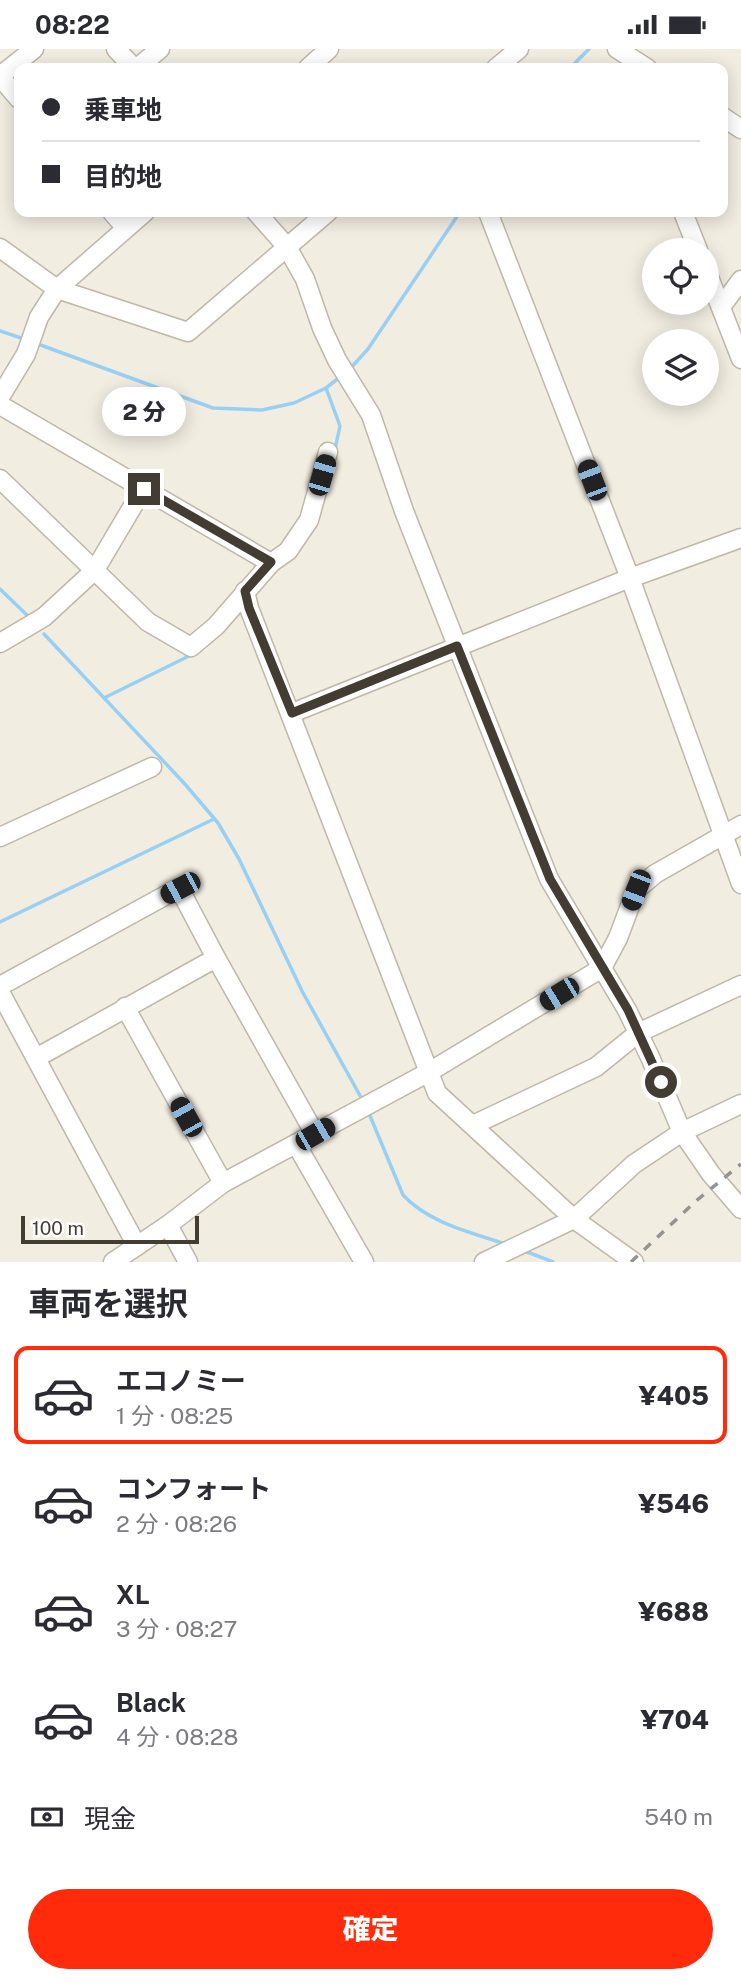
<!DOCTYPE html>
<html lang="ja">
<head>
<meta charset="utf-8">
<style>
	body { margin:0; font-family:"Public Sans","Noto Sans JP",sans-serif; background:#f2f2f3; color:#2b2b33; height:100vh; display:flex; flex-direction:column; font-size:26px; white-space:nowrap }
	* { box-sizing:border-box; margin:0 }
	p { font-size:23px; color:#7c7c81 }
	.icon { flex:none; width:38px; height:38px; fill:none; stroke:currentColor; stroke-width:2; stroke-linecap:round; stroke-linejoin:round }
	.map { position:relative; height:1213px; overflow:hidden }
	.panel { display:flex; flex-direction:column; background:#fff; flex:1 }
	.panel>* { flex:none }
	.guide { position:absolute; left:14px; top:14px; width:714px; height:154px; border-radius:14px; box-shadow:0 4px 18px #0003; display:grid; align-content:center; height:154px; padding:0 28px; background:#fff }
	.fabs { position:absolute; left:642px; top:189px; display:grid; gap:14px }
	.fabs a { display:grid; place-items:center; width:77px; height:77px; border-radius:50%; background:#fff; box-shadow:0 4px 18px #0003; font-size:35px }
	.scale { position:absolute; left:21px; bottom:18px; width:178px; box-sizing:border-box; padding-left:7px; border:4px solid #433c32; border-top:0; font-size:19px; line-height:24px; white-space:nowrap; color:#433c32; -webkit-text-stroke:5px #fff; paint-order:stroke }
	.end { position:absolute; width:32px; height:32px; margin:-16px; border:9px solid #433c32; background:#fff; box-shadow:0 0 0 4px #fff }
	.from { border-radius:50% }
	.bubble { position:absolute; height:49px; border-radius:24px; background:#fff; box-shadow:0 4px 18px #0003; font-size:23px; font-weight:800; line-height:49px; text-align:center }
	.car { position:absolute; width:21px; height:42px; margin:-21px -10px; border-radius:9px; box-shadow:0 0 5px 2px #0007; background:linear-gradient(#222 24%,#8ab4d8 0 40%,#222 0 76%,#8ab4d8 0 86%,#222 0) }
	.guide b { display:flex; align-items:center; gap:24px; height:66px; font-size:26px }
	.guide b+b { border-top:2px solid #e1e1e2 }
	.guide i { width:18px; height:18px; background:#2b2b33 }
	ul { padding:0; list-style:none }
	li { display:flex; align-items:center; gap:21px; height:98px; margin:0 14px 10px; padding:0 14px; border:4px solid transparent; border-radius:14px }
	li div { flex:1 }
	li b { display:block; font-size:26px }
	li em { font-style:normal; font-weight:800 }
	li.active { border-color:#ff2b0b }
	li>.icon { width:63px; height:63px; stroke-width:1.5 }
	h2 { padding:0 28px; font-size:32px; line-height:84px }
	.pay { display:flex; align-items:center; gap:18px; height:77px; padding:0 28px; font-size:26px }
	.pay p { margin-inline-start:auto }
	.primary-button { display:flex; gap:14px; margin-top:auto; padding:14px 28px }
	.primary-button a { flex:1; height:80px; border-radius:42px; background:#ff2b0b; color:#fff; font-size:28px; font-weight:800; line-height:80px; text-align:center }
	.status { display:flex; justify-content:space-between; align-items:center; height:49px; padding:0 35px; background:#fff; direction:ltr }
	.status svg { height:19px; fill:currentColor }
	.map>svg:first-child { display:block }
</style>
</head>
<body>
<div class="status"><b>08:22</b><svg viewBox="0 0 49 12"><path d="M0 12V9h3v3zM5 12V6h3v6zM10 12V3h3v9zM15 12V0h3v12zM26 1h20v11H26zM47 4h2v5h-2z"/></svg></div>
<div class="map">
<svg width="741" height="1213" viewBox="0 0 741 1213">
	<rect width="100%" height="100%" fill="#f2ede1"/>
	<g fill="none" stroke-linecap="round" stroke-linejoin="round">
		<g stroke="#98d0f4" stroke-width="3.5">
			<polyline points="570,19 589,0"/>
			<polyline points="0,282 24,290"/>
			<polyline points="35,294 213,359 262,361 294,354 326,339 340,328"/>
			<polyline points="349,321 368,300 460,163"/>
			<polyline points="326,339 340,377 335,400"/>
			<polyline points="0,540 31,570"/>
			<polyline points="44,585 184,734 218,774 239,810 302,942 363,1052"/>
			<polyline points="104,649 193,605"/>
			<polyline points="0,873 214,770"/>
			<path d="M368 1062 403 1146C429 1174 470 1183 505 1195"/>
			<polyline points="522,1201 553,1213"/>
		</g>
		<defs>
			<g id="minor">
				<polyline points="116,0 134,19"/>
				<polyline points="617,0 647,19"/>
				<polyline points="137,19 160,0"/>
				<polyline points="308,19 329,0"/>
				<polyline points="496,19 519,0"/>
				<polyline points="0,27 34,0"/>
				<polyline points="0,28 19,50"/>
				<polyline points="723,68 741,80"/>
				<polyline points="112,163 125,178"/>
				<polyline points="256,163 287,198 305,230 322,279 337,311 371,366 404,462 549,830 627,961 650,1008 682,1083 711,1125 741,1160"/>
				<polyline points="488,163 630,529 741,835"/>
				<polyline points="683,163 698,201"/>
				<polyline points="0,199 57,240 188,283 328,163"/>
				<polyline points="707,223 741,310"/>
				<polyline points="721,258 741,231"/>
				<polyline points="0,348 26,305 39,268 57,240 145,163"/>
				<polyline points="0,356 271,514"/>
				<polyline points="0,430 148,573 191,598 216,577 271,514 288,502 309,471 328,403"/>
				<polyline points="245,542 249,559 437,1044 574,1170 634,1213"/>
				<polyline points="0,594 44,568 95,521 143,440"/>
				<polyline points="292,664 630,529 741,489"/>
				<polyline points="0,788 152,718"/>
				<polyline points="0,937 179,839 216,909 315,1085"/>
				<polyline points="0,943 137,1197"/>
				<polyline points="125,958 223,1134"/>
				<polyline points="36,1009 216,909"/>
				<polyline points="473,1076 596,1018 638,984 741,936"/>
				<polyline points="296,1095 364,1213"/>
				<polyline points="168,1176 188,1213"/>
				<polyline points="113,1213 168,1176 223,1134 429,1023 602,919 618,889 636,841 655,825 741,776"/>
				<polyline points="484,1213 574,1170 634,1115 682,1083 741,1055"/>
			</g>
		</defs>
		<use href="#minor" stroke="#c0b7a7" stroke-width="21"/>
		<use href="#minor" stroke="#fff" stroke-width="18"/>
		<polyline stroke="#939393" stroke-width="3.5" stroke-dasharray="9 9" stroke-linecap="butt" points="631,1213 696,1152 741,1115"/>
	</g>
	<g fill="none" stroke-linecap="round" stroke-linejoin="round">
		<polyline stroke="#433c32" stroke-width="9" points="144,440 271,513 245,542 249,559 292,664 457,597 550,830 628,961 661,1033"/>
	</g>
</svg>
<div class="fabs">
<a><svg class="icon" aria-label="locate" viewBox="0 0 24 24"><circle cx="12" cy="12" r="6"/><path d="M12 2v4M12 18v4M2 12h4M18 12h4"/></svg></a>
<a><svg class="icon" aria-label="layers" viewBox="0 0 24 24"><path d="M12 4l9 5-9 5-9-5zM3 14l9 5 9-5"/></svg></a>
</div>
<div class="scale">100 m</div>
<i class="end from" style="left:661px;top:1033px"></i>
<i class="end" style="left:144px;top:440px"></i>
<div class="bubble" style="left:102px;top:338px;width:84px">2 分</div>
<i class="car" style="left:322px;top:426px;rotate:16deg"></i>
<i class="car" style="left:592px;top:431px;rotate:339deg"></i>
<i class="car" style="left:180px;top:839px;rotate:242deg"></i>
<i class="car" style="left:636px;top:841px;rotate:201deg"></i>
<i class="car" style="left:559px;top:945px;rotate:239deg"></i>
<i class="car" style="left:186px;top:1068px;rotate:331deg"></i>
<i class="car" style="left:315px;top:1085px;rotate:60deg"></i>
<div class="guide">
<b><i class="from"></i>乗車地</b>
<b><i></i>目的地</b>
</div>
</div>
<section class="panel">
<h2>車両を選択</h2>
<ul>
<li class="active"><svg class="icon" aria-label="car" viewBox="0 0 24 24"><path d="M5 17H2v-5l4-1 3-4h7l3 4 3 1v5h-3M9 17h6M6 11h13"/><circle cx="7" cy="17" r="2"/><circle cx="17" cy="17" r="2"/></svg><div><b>エコノミー</b><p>1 分 · 08:25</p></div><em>¥405</em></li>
<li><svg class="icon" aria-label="car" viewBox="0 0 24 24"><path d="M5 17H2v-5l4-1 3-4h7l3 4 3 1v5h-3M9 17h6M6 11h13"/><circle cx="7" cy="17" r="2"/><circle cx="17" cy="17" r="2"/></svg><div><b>コンフォート</b><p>2 分 · 08:26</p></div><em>¥546</em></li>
<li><svg class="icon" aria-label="car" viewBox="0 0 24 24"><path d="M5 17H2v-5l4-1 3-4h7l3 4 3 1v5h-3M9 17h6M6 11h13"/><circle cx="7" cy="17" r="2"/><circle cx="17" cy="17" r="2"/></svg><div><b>XL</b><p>3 分 · 08:27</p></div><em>¥688</em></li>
<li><svg class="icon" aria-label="car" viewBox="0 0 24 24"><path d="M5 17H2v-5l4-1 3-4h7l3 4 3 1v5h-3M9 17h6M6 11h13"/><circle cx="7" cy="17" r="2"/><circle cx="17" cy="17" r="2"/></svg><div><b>Black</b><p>4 分 · 08:28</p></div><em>¥704</em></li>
</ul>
<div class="pay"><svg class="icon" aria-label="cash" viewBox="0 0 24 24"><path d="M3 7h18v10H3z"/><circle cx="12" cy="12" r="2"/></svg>現金<p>540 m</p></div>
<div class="primary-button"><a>確定</a></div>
</section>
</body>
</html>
